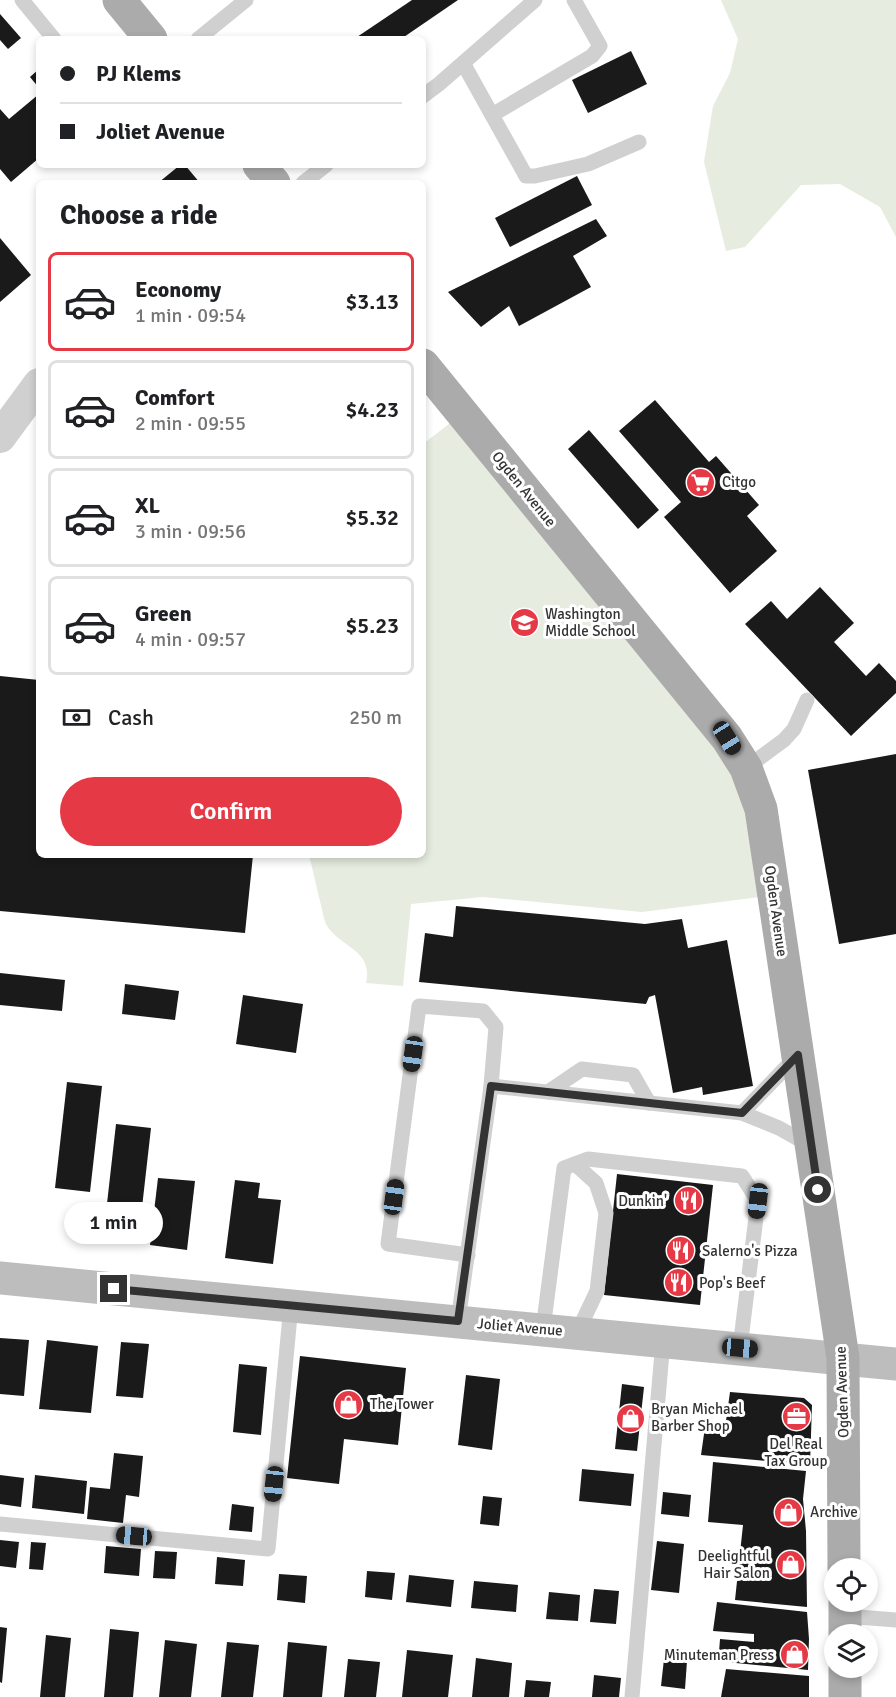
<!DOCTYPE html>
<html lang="en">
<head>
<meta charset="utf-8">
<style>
	body { margin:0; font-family:Signika,sans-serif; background:#f2f2f2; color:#202124; height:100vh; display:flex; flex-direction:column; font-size:22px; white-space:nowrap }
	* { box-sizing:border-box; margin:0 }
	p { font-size:20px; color:#757577 }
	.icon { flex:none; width:33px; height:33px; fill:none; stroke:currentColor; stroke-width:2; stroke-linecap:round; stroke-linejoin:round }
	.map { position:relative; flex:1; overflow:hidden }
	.panel { position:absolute; left:36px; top:180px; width:390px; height:678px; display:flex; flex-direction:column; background:#fff; border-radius:9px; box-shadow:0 3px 9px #0003 }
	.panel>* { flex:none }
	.hud { position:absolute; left:36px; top:36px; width:390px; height:132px; border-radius:9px; box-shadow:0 3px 9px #0003; display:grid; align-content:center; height:132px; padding:0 24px; background:#fff }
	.fabs { position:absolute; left:824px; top:1558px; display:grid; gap:12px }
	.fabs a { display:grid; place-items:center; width:54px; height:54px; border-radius:50%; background:#fff; box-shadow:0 3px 9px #0003; font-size:30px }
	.end { position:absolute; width:27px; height:27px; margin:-14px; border:8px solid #333; background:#fff; box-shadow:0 0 0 3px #fff }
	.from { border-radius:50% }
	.bubble { position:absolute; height:42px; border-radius:21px; background:#fff; box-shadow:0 3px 9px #0003; font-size:20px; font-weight:600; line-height:42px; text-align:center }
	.car { position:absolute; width:18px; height:36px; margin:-18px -9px; border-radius:8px; box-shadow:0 0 4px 2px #0007; background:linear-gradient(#222 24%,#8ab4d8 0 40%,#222 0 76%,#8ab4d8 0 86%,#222 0) }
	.hud b { display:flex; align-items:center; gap:21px; height:57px; font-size:22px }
	.hud b+b { border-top:2px solid #e0e0e0 }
	.hud i { width:15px; height:15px; background:#202124 }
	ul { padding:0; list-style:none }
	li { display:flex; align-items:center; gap:18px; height:99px; margin:0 12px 9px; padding:0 12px; border:3px solid #e0e0e0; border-radius:9px }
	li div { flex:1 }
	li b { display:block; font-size:22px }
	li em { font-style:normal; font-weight:600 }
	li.current { border-color:#e63946 }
	li>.icon { width:54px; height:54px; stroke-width:1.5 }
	h2 { padding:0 24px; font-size:27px; line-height:72px }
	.pay { display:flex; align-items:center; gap:15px; height:66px; padding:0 24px; font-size:22px }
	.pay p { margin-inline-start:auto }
	.cta { display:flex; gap:12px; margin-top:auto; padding:12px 24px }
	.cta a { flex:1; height:69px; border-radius:36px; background:#e63946; color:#fff; font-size:24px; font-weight:600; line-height:69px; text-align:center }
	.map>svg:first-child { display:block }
</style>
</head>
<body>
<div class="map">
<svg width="896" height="1697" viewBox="0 0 896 1697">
	<rect width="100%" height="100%" fill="#fff"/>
	<g fill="#e6ecdf">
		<polygon points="721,0 896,0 896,237 880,207 840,184 801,185 745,247 726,251 704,162 713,106 730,73 738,39"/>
		<path d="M458 417 741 773 767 896 642 912 483 897 411 904 403 986 366 983C374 949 338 947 326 924 323 917 322 908 320 901 316 886 313 870 309 855H423V444Z"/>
	</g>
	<g fill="#1a1a1a">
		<polygon points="412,0 458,0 401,39 354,39"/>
		<polygon points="0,14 21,38 8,49 0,40"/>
		<polygon points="631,51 647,84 588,113 572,80"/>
		<polygon points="39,69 39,88 30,77"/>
		<polygon points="39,94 39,158 11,182 0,169 0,109 9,119"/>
		<polygon points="180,165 185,165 200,183 158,183"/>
		<polygon points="577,176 592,205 510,247 495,218"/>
		<polygon points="596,219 607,236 573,256 591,287 519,326 509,306 481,327 448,292"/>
		<polygon points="0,238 31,275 0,302"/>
		<polygon points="655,400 709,462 716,456 759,505 747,516 777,551 730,593 664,517 681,502 619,431"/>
		<polygon points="589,430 659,510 638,529 568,449"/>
		<polygon points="820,587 854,623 834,642 866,676 879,663 896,681 896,693 851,736 745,624 771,601 787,619"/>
		<polygon points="0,676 39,680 39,855 253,855 245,933 0,911"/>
		<polygon points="896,754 896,934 839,944 808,770"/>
		<polygon points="456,906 645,924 682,919 688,948 727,940 753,1086 703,1095 702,1087 673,1093 655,995 649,997 646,1004 419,982 425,933 453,937"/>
		<polygon points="0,973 65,980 62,1011 0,1005"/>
		<polygon points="125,984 179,991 175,1020 122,1014"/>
		<polygon points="243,995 303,1004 296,1053 236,1044"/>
		<polygon points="67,1082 102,1086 90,1192 55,1188"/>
		<polygon points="116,1124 151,1128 139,1234 104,1230"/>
		<polygon points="617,1174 713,1185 700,1305 604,1295"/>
		<polygon points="158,1178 195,1181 187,1250 150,1245"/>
		<polygon points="235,1180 260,1183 258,1198 281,1200 273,1264 225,1258"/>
		<polygon points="0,1338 29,1340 24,1396 0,1394"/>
		<polygon points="47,1340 98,1346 91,1413 39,1409"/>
		<polygon points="121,1342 149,1344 143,1398 116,1396"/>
		<polygon points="300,1356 406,1368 398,1445 344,1439 339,1484 287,1478"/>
		<polygon points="239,1364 267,1367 261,1435 233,1432"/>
		<polygon points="466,1375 500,1379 492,1450 458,1445"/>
		<polygon points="622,1384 644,1387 637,1451 615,1449"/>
		<polygon points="730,1392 804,1398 812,1405 810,1465 701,1455 705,1427 725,1428"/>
		<polygon points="114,1453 143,1456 139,1497 126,1495 123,1523 87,1519 90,1487 110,1489"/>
		<polygon points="713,1462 806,1471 803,1499 806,1531 807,1607 735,1600 743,1525 708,1522"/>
		<polygon points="582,1469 634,1474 631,1506 579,1501"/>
		<polygon points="0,1475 24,1478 21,1507 0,1504"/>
		<polygon points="35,1475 87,1481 84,1514 32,1508"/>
		<polygon points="663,1492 691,1495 689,1517 661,1514"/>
		<polygon points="483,1496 502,1498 499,1526 480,1524"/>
		<polygon points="232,1504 254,1507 252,1532 229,1530"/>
		<polygon points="0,1540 19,1542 16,1568 0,1566"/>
		<polygon points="657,1541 684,1544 679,1593 651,1590"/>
		<polygon points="31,1542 46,1543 43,1570 29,1569"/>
		<polygon points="106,1546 141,1549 139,1576 104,1573"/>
		<polygon points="155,1551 177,1552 175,1579 153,1578"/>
		<polygon points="217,1557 245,1560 243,1586 215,1584"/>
		<polygon points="367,1571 395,1573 392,1600 365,1597"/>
		<polygon points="279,1574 307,1576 305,1603 277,1600"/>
		<polygon points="409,1575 454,1580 451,1607 406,1602"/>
		<polygon points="474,1581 518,1585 516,1612 471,1608"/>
		<polygon points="594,1589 619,1591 616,1624 590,1622"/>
		<polygon points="549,1592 580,1595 578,1621 546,1619"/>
		<polygon points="717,1602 807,1612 809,1639 808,1670 705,1660 706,1651 719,1652 720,1639 754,1642 754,1634 713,1631"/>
		<polygon points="0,1627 7,1628 2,1683 0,1682"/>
		<polygon points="110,1629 139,1632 133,1697 104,1697"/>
		<polygon points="46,1635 71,1638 65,1697 40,1697"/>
		<polygon points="165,1640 197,1644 191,1697 159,1697"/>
		<polygon points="227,1642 259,1645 253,1697 221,1697"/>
		<polygon points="288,1642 327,1646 322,1697 283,1697"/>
		<polygon points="407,1650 453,1655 448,1697 402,1697"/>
		<polygon points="476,1658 512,1663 509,1697 472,1697"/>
		<polygon points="348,1659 380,1662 376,1697 344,1697"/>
		<polygon points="664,1659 687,1661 685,1689 661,1686"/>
		<polygon points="726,1669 809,1676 809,1697 721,1697"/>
		<polygon points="594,1675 621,1678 619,1697 592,1697"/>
		<polygon points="526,1680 551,1682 549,1697 524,1697"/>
	</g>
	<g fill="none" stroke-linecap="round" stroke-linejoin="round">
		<g stroke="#d0d0d0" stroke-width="15">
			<polyline points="22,0 54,39"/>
			<polyline points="198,39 246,0"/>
			<polyline points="463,63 526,176 535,176 588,164 639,142"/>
			<polyline points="423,96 439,84 535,0"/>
			<polyline points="492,115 592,56 600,46 574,0"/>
			<polyline points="303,183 326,165"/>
			<polyline points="746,768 784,740 794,729 807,700"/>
			<polyline points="548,1092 582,1069 633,1075 649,1103"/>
			<polyline points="742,1113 796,1057"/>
			<polyline points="575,1164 596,1183 606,1213 597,1291 577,1333"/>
			<polyline points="468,1255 388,1244 419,1006 483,1011 496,1027 491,1086"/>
			<polyline points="458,1321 491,1086 742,1113 779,1128 809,1145"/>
			<polyline points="543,1329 564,1168 588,1159 742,1176 758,1201 740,1348"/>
			<polyline points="0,1524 268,1549 291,1305"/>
			<polyline points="845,1616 896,1620"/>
			<polyline points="632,1697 663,1341"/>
		</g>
		<polyline stroke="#d0d0d0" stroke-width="32" points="0,437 39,384"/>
		<polyline stroke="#bdbdbd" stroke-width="33" points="0,1278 896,1364"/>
		<g stroke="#ababab" stroke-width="33">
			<polyline points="119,0 151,39"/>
			<polyline points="259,165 274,183"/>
			<polyline points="423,365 727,738 746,768 761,809 843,1358 844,1569"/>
			<polyline points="845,1602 845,1635"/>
			<polyline points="845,1668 845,1697"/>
		</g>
	</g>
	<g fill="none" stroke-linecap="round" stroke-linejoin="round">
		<polyline stroke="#333" stroke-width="8" points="114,1289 458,1321 491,1086 742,1113 798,1055 818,1190"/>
	</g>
	<defs>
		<symbol id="supermarket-disc" viewBox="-11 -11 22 22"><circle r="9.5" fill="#e63946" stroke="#fff"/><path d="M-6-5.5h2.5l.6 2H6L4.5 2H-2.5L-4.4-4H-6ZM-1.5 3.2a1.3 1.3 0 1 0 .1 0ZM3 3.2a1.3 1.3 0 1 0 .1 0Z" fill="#fff"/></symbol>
		<symbol id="school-disc" viewBox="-11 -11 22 22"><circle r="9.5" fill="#e63946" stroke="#fff"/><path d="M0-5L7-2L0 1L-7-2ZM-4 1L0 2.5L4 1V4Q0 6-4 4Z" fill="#fff"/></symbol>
		<symbol id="restaurant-disc" viewBox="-11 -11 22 22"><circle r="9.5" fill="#e63946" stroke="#fff"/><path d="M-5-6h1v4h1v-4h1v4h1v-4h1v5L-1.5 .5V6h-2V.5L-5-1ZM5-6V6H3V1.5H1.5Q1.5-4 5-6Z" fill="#fff"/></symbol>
		<symbol id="shop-disc" viewBox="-11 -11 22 22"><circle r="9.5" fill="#e63946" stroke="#fff"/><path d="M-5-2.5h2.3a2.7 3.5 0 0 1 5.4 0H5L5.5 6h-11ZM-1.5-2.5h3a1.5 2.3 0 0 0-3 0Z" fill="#fff"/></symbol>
		<symbol id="office-disc" viewBox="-11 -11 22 22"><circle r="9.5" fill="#e63946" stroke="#fff"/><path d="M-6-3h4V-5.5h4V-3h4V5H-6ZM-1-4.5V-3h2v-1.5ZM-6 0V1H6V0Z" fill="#fff"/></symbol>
	</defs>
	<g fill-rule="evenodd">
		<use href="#supermarket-disc" x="684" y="466" width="33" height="33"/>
		<use href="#school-disc" x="508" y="606" width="33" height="33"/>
		<use href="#restaurant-disc" x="672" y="1184" width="33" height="33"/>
		<use href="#restaurant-disc" x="664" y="1234" width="33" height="33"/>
		<use href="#restaurant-disc" x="662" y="1266" width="33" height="33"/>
		<use href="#shop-disc" x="332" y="1388" width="33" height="33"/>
		<use href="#office-disc" x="780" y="1400" width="33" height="33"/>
		<use href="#shop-disc" x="614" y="1402" width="33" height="33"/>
		<use href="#shop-disc" x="772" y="1496" width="33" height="33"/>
		<use href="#shop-disc" x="774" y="1548" width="33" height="33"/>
		<use href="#shop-disc" x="778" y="1638" width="33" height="33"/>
	</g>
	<g text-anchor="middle" stroke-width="6" stroke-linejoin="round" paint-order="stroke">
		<g font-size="15" fill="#333" stroke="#fff" text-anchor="start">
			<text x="722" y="487">Citgo</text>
			<text x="545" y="619">Washington<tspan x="545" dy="17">Middle School</tspan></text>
			<text x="667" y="1206" text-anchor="end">Dunkin'</text>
			<text x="702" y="1256">Salerno's Pizza</text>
			<text x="699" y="1288">Pop's Beef</text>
			<text x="370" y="1409">The Tower</text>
			<text x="651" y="1414">Bryan Michael<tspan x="651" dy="17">Barber Shop</tspan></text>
			<text x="796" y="1449" text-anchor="middle">Del Real<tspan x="796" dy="17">Tax Group</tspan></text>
			<text x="810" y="1517">Archive</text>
			<text x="770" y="1561" text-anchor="end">Deelightful<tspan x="770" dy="17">Hair Salon</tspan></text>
			<text x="774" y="1660" text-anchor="end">Minuteman Press</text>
		</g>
		<g font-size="15" fill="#333" stroke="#fff">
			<text transform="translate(524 489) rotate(51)" y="5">Ogden Avenue</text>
			<text transform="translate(776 911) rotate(82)" y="5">Ogden Avenue</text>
			<text transform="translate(520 1327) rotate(5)" y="5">Joliet Avenue</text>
			<text transform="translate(842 1392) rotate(-92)" y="5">Ogden Avenue</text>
		</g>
	</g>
</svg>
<div class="fabs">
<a><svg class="icon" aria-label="locate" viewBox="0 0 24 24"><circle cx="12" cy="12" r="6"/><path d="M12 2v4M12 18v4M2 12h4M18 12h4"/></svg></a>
<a><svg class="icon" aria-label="layers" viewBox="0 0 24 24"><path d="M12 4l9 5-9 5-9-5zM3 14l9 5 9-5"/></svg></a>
</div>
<i class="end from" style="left:818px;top:1190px"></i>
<i class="end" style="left:114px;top:1289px"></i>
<div class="bubble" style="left:64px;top:1202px;width:99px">1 min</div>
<i class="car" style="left:727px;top:738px;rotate:148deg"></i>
<i class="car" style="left:413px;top:1054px;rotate:188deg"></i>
<i class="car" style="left:394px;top:1197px;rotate:8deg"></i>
<i class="car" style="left:758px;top:1201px;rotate:187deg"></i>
<i class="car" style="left:740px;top:1348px;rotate:95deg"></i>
<i class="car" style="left:274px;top:1484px;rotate:186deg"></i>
<i class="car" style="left:134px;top:1536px;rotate:275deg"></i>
<div class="hud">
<b><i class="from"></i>PJ Klems</b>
<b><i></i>Joliet Avenue</b>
</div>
<section class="panel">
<h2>Choose a ride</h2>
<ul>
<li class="current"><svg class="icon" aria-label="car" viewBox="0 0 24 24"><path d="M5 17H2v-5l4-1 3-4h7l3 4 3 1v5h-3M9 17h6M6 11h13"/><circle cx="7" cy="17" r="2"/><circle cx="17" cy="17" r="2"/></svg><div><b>Economy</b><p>1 min · 09:54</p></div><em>$3.13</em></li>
<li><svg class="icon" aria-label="car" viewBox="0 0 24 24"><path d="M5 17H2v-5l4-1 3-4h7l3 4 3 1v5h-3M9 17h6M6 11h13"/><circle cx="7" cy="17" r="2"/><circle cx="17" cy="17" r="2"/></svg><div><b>Comfort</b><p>2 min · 09:55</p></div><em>$4.23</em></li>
<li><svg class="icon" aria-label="car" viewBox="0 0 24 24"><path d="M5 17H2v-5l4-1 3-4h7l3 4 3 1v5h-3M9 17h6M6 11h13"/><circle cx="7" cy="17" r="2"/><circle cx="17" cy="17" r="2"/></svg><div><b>XL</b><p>3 min · 09:56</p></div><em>$5.32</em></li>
<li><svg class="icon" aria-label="car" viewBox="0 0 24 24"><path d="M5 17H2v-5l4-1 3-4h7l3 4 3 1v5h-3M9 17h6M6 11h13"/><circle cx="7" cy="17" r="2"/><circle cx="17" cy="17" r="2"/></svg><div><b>Green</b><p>4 min · 09:57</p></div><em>$5.23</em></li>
</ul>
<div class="pay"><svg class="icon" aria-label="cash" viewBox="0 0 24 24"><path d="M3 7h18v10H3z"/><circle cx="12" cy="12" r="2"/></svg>Cash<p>250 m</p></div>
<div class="cta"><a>Confirm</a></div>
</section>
</div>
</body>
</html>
